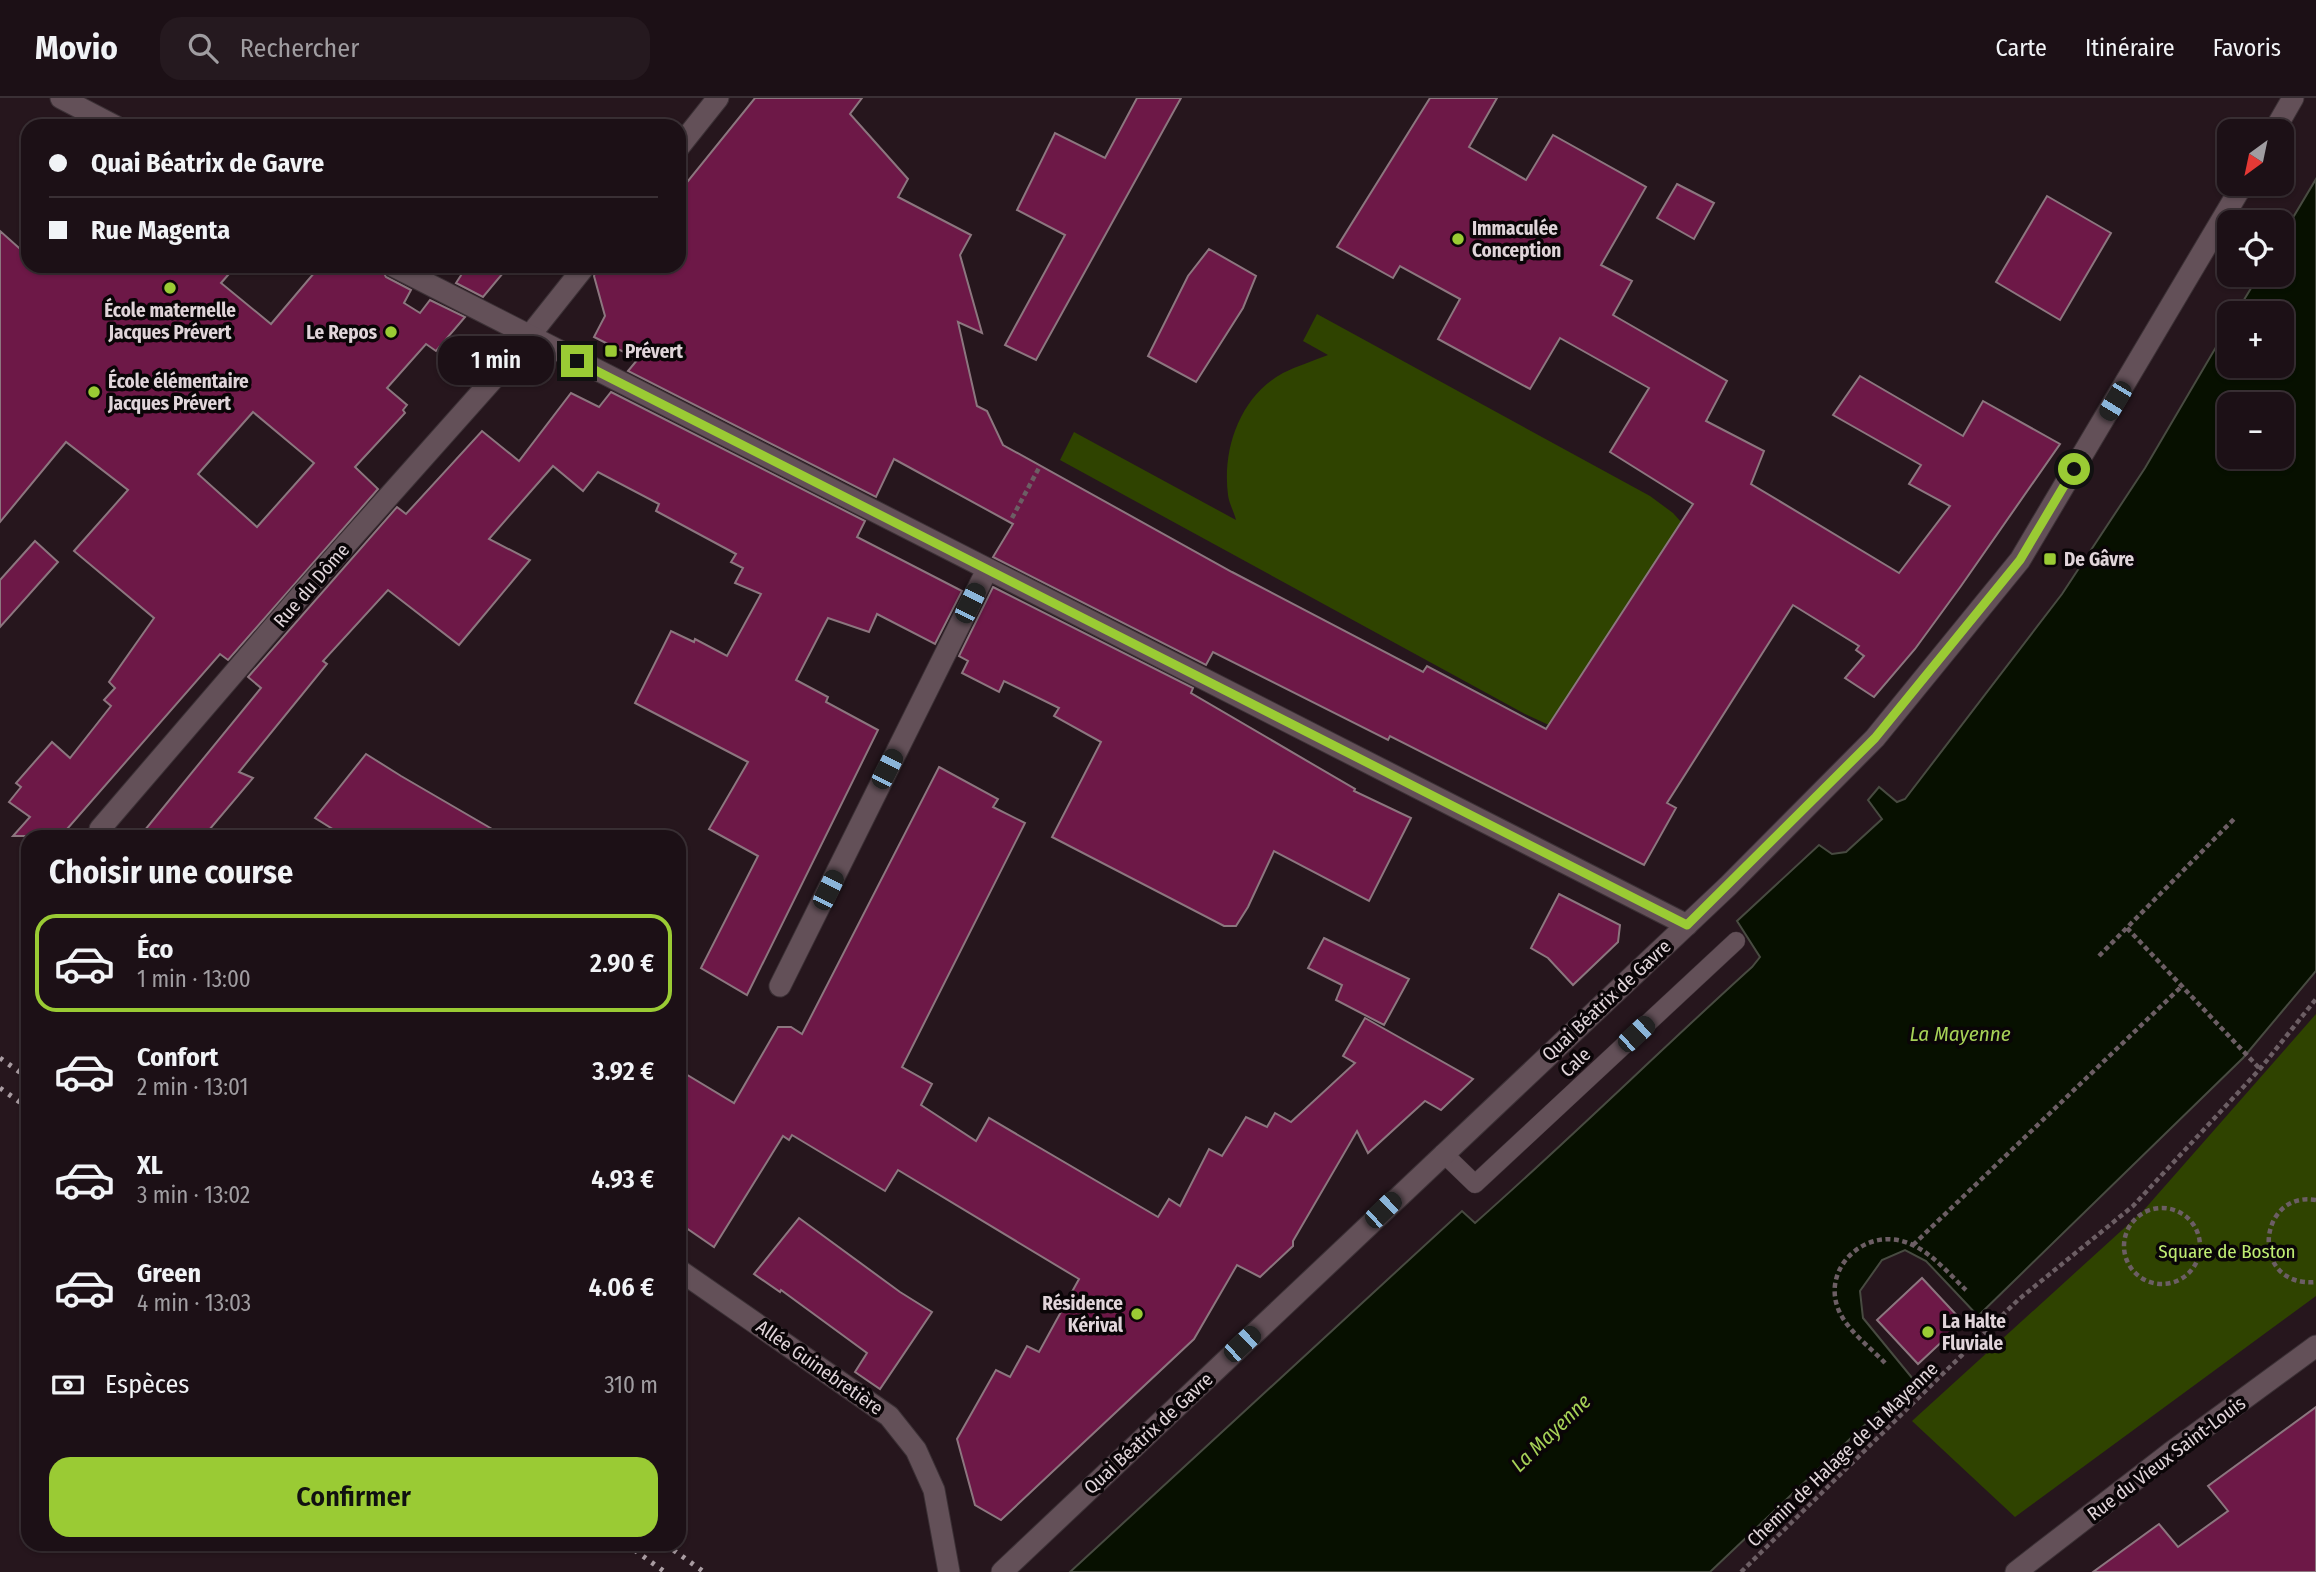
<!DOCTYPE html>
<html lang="fr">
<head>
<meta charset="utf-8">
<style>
	body { margin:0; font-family:"Fira Sans Condensed",sans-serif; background:#25191f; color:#f1f3f6; height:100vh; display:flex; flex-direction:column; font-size:26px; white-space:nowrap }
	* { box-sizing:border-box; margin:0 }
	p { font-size:23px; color:#a09da1 }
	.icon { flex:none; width:38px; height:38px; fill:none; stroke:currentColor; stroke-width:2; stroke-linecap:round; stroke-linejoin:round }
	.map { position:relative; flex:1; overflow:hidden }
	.side { position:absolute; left:21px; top:732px; width:665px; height:721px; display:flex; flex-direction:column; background:#1c1016; border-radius:21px; box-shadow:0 2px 5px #0004,0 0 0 2px #3a3035 }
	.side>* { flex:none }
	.guide { position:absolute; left:21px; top:21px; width:665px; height:154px; border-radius:21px; box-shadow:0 2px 5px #0004,0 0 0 2px #3a3035; display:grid; align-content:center; height:154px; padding:0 28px; background:#1c1016 }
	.needle { width:46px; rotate:213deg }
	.buttons { position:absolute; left:2217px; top:21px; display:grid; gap:14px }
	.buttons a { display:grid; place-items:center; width:77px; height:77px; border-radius:14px; background:#1c1016; box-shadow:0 2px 5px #0004,0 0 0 2px #3a3035; font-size:35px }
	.end { position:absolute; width:32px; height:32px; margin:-16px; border:9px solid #9acb34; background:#111; box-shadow:0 0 0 4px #111 }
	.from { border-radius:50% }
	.bubble { position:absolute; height:49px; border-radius:21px; background:#1c1016; box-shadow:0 2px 5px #0004,0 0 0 2px #3a3035; font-size:23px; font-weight:600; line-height:49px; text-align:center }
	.car { position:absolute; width:21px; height:42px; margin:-21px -10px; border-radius:9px; box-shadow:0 0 5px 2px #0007; background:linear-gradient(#222 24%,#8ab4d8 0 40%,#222 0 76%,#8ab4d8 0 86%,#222 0) }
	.guide b { display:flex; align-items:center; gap:24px; height:66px; font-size:26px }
	.guide b+b { border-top:2px solid #3a3035 }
	.guide i { width:18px; height:18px; background:#f1f3f6 }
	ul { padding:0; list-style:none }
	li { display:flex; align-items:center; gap:21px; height:98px; margin:0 14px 10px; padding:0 14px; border:4px solid transparent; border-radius:21px }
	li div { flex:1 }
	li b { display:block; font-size:26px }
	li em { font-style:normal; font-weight:600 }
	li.selected { border-color:#9acb34 }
	li>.icon { width:63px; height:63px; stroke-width:1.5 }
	h2 { padding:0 28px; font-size:32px; line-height:84px }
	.pay { display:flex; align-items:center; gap:18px; height:77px; padding:0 28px; font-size:26px }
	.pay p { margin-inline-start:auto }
	.primary-button { display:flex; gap:14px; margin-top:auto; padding:14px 28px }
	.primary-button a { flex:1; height:80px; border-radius:21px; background:#9acb34; color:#111; font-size:28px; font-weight:600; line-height:80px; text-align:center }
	header { display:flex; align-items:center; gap:42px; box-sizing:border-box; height:98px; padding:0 35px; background:#1c1016; border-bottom:2px solid #3a3035 }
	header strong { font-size:33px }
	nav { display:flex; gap:38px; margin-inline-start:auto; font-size:24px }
	.search { width:490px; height:63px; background:#25191f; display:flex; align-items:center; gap:18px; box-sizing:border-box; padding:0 24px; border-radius:21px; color:#a09da1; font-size:26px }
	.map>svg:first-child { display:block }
</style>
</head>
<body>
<header>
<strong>Movio</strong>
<div class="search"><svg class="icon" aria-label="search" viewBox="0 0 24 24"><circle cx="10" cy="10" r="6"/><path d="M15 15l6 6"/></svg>Rechercher</div>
<nav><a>Carte</a><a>Itinéraire</a><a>Favoris</a></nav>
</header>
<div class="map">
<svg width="2316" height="1474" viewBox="0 0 2316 1474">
	<rect width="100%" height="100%" fill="#26161d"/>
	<g fill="#2f4300">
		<path d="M1317 216 1650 398 1673 415 1692 436 1551 628 1525 616 1060 362 1074 334 1236 422C1234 414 1229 405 1228 397 1222 351 1240 298 1283 275 1297 268 1313 263 1328 257L1303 243Z"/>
		<polygon points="2316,916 2316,1198 2015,1419 1912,1323 2143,1113"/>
	</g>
	<path fill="#071000" stroke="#484b41" stroke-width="2" fill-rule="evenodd" d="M2316 81V873L2243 960 1978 1218 1926 1163 1905 1152 1882 1162 1860 1193 1863 1220 1913 1281 1710 1474H1070L1462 1113 1475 1125C1569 1042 1658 954 1752 869L1760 859 1737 823 1819 747 1832 756 1846 754 1882 721 1868 702 1879 689 1897 704 1905 701 2062 496 2145 370 2229 227 2230 268H2282V215H2236L2259 177H2282V138ZM2230 306H2282V359H2230Z"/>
	<g fill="#6d1847" stroke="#8c767f" stroke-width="2" fill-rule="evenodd">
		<polygon points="755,0 862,0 850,16 908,81 898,99 971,137 960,157 982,235 958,224 977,308 987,313 1003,347 1232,474 1423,574 1427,568 1546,631 1693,406 1610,354 1649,290 1560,240 1530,291 1438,241 1460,201 1400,168 1393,180 1337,149 1430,0 1497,0 1469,49 1526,82 1553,37 1646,89 1601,167 1632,183 1613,217 1727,283 1706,323 1764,353 1751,386 1899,475 1950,408 1909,386 1921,367 1833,317 1860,278 1963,338 1983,303 2060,346 1961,488 1915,551 1874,599 1845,580 1864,558 1856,552 1859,548 1793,507 1667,705 1676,710 1644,767 1390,638 1388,642 1213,554 1206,567 993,459 1013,426 894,361 876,399 628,273 638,261 594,239 605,218 594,178 598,168 679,168 679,94"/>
		<polygon points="1137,0 1181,0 1036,262 1005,247 1065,137 1017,112 1055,35 1105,60"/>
		<polygon points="1677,86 1714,105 1694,141 1657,120"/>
		<polygon points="2047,98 2111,135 2060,222 1996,184"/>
		<path d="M0 133 28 158V168H236L221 185 271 226 320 168H380L386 179 411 192 404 205 420 215 430 202 465 219 436 253 426 246 387 290 407 307 403 312 405 315 355 369 378 391 228 562 220 556 61 738H13L30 719 9 704 21 689 16 685 52 644 70 660 111 608 104 602 115 590 109 584 154 520 74 453 128 392 66 344 0 424ZM253 314 314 365 257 429 198 376Z"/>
		<polygon points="1209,151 1256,178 1243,210 1196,284 1148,258 1188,178"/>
		<polygon points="467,168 509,168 483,199 456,185"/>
		<polygon points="611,294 865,423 857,439 962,493 935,546 877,516 869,534 828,520 796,582 828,599 826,604 878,632 747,897 701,870 758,758 709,731 748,664 635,605 671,533 694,544 695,541 727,558 761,496 735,485 743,470 731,464 736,456 656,413 659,406 598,374 583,393 553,368 489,441 530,462 459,547 388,492 323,563 327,566 239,674 253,680 204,738 140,738 261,590 248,579 397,409 406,416 482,333 519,363 571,295 599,309"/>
		<polygon points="35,443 58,464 0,529 0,482"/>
		<polygon points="993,489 1193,590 1191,595 1355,691 1354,693 1411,720 1369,803 1274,753 1248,809 1236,828 1224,828 1052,739 1101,644 1054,618 1059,610 1004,583 999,594 962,575 968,563 959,558"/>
		<polygon points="366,656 401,678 504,738 344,738 315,720"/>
		<polygon points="939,669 998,701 993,709 1025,725 902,969 932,986 921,1007 976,1043 989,1020 1158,1119 1169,1101 1180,1108 1209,1051 1222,1058 1246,1019 1267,1029 1275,1015 1291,1024 1355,965 1343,958 1365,920 1473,981 1441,1012 1425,1003 1368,1055 1357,1033 1293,1143 1293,1148 1260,1179 1237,1167 1194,1241 1001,1422 975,1407 957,1341 996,1272 1010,1279 1027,1248 1039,1254 1079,1181 898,1072 885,1093 792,1037 789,1042 783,1038 714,1149 679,1125 679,972 734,1005 778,929 791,929 802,936"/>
		<polygon points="1559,796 1620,827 1618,844 1573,887 1548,860 1531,850"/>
		<polygon points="1324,840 1409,881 1384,927 1336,902 1342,887 1308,870"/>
		<polygon points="799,1120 900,1194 932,1214 880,1291 855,1274 867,1255 781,1192 780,1194 754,1176"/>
		<polygon points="1922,1180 1963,1224 1918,1266 1877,1222"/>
		<polygon points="2316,1309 2316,1474 2093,1474 2159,1426 2178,1449 2228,1413 2208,1388"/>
	</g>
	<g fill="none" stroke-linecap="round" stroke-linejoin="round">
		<defs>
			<polyline id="service" points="1443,1055 1475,1086 1736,843"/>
			<g id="minor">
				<polyline points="679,49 718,0"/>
				<polyline points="103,738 100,731 301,497 511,261 585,168"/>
				<polyline points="780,888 987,472"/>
				<polyline points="679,1172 889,1318 916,1352 934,1392 949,1474"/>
			</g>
			<g id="tertiary">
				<polyline points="61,0 115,28"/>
				<polyline points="2274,33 2293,0"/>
				<polyline points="393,168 1687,827"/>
				<polyline points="1002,1474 1728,788 1875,640 2020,462 2243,86"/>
			</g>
			<polyline id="secondary" points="2016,1474 2170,1355 2316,1248"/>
		</defs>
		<use href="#service" stroke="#3c3136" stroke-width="19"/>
		<use href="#minor" stroke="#3c3136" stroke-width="23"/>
		<use href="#tertiary" stroke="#3c3136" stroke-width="23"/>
		<use href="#secondary" stroke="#3c3136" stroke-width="23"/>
		<g stroke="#6c5e64" stroke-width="4.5" stroke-dasharray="5 3.5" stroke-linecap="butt">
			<polyline points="1012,420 1040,368"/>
			<polyline points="2127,830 2260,971"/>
			<polyline points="2099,858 2235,720"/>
			<path d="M2316 1102C2257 1092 2249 1190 2316 1184"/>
			<circle cx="2162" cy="1148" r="38"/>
			<polyline points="1913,1147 2183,887"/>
			<path d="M1885 1265C1870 1249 1848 1233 1839 1213 1821 1172 1862 1132 1902 1143 1928 1150 1947 1174 1966 1192"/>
			<polyline points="1741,1474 2018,1202 2133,1108 2260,971 2316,901"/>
		</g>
		<use href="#service" stroke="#635058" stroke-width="18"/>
		<use href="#minor" stroke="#635058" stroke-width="21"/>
		<use href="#tertiary" stroke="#635058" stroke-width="21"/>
		<use href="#secondary" stroke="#635058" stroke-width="21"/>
		<g stroke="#a99ca2" stroke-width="5" stroke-dasharray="3.5 7" stroke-linecap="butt">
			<polyline points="0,960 28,980"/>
			<polyline points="0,990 28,1010"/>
			<polyline points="626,1446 665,1474"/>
			<polyline points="665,1446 704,1474"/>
		</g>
	</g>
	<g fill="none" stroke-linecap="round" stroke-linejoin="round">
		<polyline stroke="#9acb34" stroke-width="9" points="577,263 1687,827 1875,640 2020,462 2074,371"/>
	</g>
	<g fill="#9acb34" stroke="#0a0507" stroke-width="2.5">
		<circle cx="1458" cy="141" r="7"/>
		<circle cx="170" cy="190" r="7"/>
		<circle cx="391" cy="234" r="7"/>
		<rect x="604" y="246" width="14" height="14" rx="3.5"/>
		<circle cx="94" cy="294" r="7"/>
		<rect x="2043" y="454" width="14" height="14" rx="3.5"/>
		<circle cx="1137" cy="1216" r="7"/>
		<circle cx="1928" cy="1234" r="7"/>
	</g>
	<g text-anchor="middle" stroke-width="7" stroke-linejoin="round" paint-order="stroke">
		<g font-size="19" font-weight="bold" fill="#e1d5da" stroke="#0a0507" text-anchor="start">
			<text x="1472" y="137">Immaculée<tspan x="1472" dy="22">Conception</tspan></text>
			<text x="170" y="219" text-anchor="middle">École maternelle<tspan x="170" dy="22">Jacques Prévert</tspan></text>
			<text x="377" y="241" text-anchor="end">Le Repos</text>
			<text x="625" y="260">Prévert</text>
			<text x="108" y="290">École élémentaire<tspan x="108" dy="22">Jacques Prévert</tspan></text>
			<text x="2064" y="468">De Gâvre</text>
			<text x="1123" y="1212" text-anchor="end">Résidence<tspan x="1123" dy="22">Kérival</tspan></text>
			<text x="1942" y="1230">La Halte<tspan x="1942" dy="22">Fluviale</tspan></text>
		</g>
		<g font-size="19" fill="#e1d5da" stroke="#0a0507">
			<text transform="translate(311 487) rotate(-49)" y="7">Rue du Dôme</text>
			<text transform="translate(1606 902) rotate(-43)" y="7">Quai Béatrix de Gavre</text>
			<text transform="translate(1575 964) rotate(-43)" y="7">Cale</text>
			<text transform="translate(820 1269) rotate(35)" y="7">Allée Guinebretière</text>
			<text transform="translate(1148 1335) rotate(-43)" y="7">Quai Béatrix de Gavre</text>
			<text transform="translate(1842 1356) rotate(-44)" y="7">Chemin de Halage de la Mayenne</text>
			<text transform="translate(2166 1360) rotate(-37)" y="7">Rue du Vieux Saint-Louis</text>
		</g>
		<g font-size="19" fill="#bfec73" stroke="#0a0507">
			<text x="2227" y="1160">Square de Boston</text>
		</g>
		<g font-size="21" font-style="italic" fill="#a6d157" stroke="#0a0507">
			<text x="1960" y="943">La Mayenne</text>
			<text transform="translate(1551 1335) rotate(-44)" y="7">La Mayenne</text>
		</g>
	</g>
</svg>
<div class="buttons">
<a><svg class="needle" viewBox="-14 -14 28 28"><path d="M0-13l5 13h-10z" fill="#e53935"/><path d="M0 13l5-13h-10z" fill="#a09da1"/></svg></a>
<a><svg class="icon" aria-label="locate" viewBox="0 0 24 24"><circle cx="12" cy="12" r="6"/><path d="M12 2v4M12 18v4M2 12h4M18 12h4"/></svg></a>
<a>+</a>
<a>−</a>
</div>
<i class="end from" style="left:2074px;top:371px"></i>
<i class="end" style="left:577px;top:263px"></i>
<div class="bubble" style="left:438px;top:238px;width:116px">1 min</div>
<i class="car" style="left:2115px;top:303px;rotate:211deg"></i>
<i class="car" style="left:970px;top:505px;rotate:26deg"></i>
<i class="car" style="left:887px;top:671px;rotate:27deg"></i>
<i class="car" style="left:828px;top:792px;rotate:26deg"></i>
<i class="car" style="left:1636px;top:936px;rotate:47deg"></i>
<i class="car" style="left:1383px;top:1112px;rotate:46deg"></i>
<i class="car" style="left:1242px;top:1246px;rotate:47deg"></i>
<div class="guide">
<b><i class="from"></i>Quai Béatrix de Gavre</b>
<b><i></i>Rue Magenta</b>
</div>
<section class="side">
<h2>Choisir une course</h2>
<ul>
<li class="selected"><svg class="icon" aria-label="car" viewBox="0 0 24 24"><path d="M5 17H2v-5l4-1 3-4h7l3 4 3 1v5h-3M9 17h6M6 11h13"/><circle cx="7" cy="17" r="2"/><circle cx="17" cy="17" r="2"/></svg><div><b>Éco</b><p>1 min · 13:00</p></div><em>2.90 €</em></li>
<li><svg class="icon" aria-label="car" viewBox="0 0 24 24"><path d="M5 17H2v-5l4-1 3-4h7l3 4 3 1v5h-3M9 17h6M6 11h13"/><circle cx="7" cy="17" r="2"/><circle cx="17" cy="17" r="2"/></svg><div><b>Confort</b><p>2 min · 13:01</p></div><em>3.92 €</em></li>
<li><svg class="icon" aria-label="car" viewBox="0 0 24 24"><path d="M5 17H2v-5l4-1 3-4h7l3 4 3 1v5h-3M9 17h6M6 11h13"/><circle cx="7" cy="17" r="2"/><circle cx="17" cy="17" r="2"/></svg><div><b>XL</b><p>3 min · 13:02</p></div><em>4.93 €</em></li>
<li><svg class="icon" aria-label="car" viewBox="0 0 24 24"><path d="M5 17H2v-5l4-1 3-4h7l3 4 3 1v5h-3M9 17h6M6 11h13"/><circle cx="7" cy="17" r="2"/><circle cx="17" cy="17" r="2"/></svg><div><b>Green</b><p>4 min · 13:03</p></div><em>4.06 €</em></li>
</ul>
<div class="pay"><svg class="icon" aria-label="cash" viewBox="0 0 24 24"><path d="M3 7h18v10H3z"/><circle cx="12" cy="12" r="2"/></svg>Espèces<p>310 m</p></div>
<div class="primary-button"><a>Confirmer</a></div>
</section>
</div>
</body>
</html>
